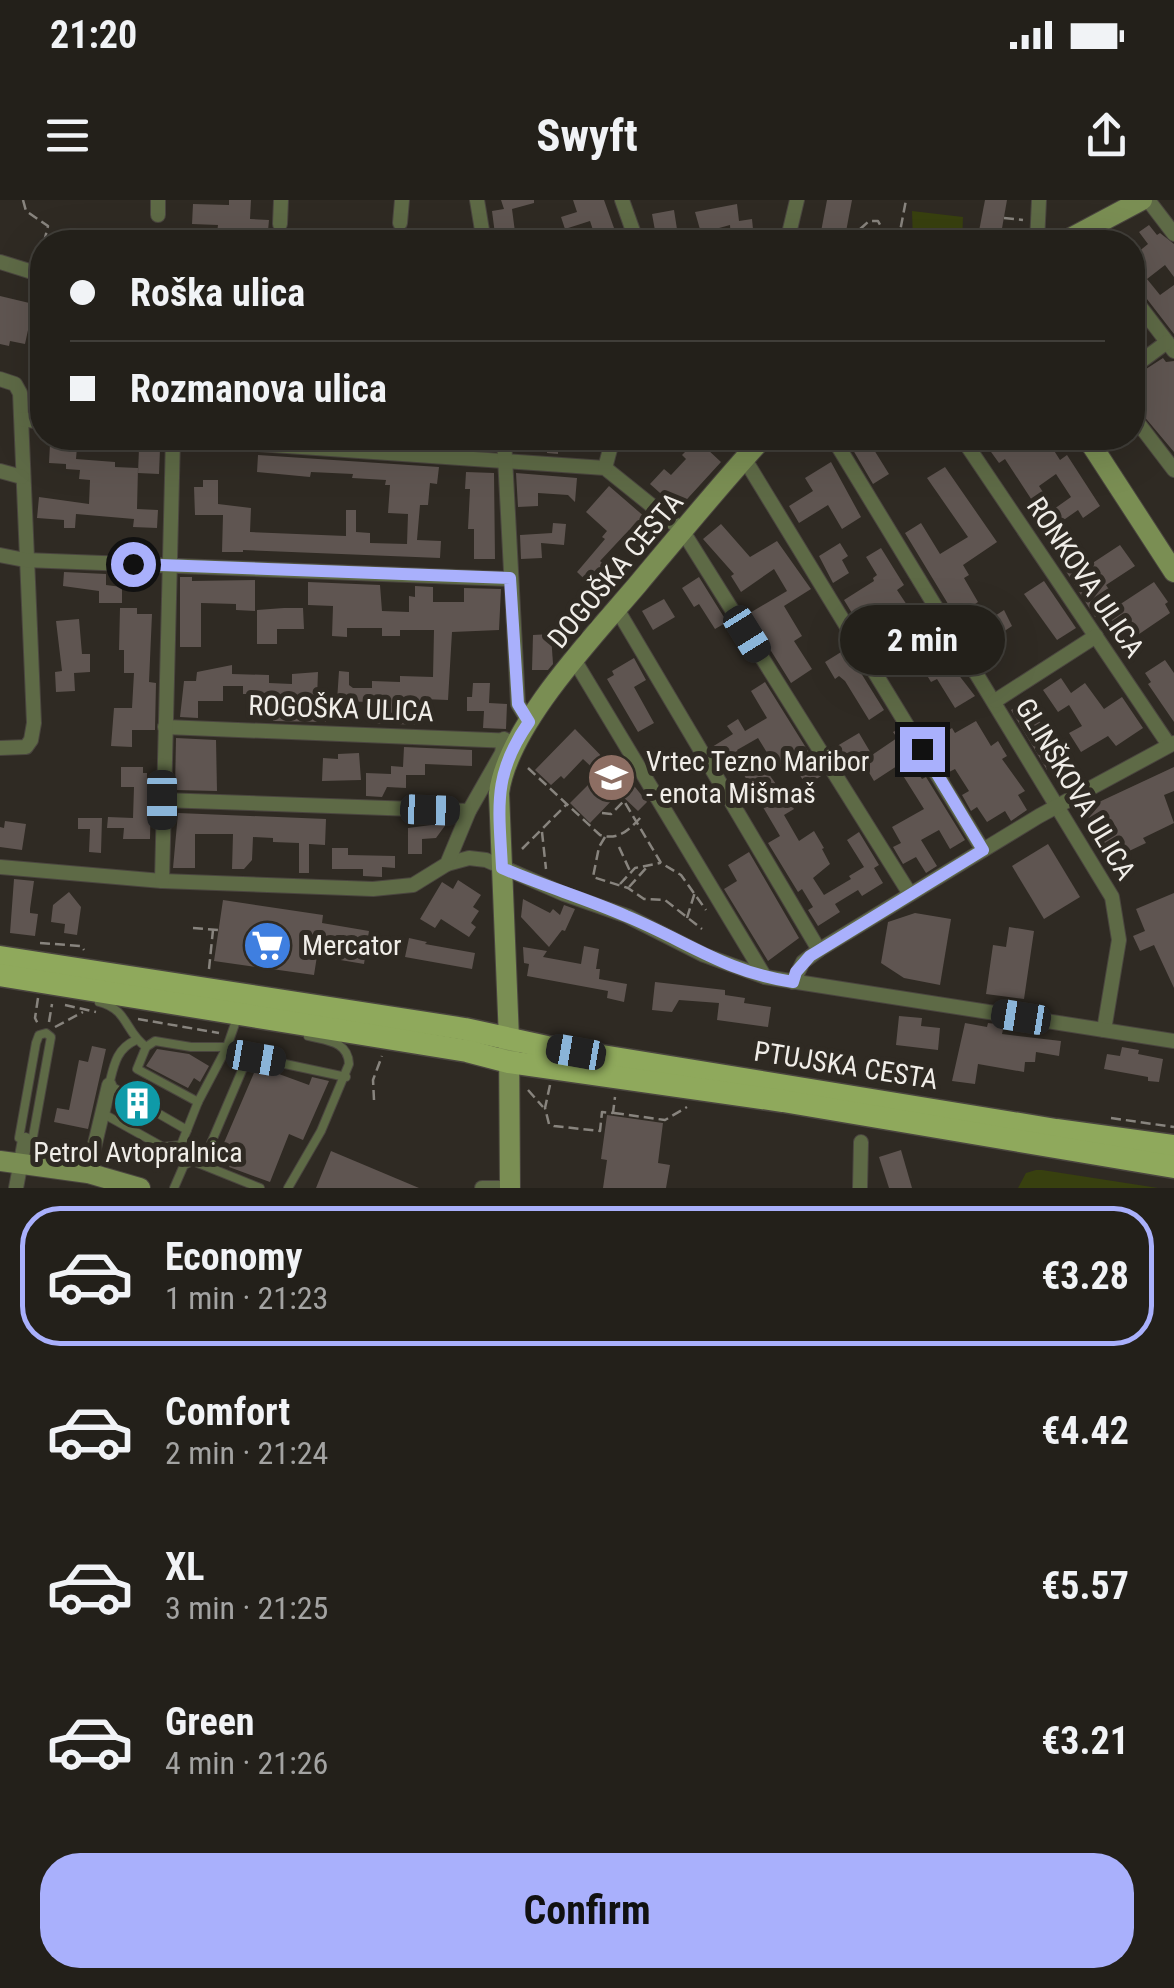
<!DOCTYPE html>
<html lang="en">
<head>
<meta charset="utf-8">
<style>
	body { margin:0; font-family:"Roboto Condensed",sans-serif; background:#2f2d27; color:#f1f3f6; height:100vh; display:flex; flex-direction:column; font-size:38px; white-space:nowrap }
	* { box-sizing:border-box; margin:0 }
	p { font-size:32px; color:#a3a3a2 }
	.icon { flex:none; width:55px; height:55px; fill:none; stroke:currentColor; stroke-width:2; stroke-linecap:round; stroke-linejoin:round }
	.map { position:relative; height:988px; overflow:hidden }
	.drawer { display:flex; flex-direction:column; background:#23201a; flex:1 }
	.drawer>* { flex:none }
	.top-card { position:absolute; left:30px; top:30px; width:1115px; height:220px; border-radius:40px; box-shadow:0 10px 40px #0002,0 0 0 2px #403e39; display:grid; align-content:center; height:220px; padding:0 40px; background:#23201a }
	.end { position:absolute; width:45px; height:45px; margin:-22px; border:12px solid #a9b0fc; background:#111; box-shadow:0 0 0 5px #111 }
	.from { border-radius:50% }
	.bubble { position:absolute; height:70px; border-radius:35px; background:#23201a; box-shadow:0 10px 40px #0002,0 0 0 2px #403e39; font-size:32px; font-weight:700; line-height:70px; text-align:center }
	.car { position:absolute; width:30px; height:60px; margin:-30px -15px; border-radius:12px; box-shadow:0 0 8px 2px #0007; background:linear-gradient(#222 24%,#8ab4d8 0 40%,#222 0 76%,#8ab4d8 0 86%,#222 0) }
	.top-card b { display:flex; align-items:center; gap:35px; height:95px; font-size:38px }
	.top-card b+b { border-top:2px solid #403e39 }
	.top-card i { width:25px; height:25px; background:#f1f3f6 }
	ul { padding:18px 0 0; list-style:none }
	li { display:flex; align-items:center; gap:30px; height:140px; margin:0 20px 15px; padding:0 20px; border:5px solid transparent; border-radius:40px }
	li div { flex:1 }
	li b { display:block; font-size:38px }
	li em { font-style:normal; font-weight:700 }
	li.on { border-color:#a9b0fc }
	li>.icon { width:90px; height:90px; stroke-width:1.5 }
	.button { display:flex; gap:20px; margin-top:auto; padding:20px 40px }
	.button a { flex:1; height:115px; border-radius:40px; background:#a9b0fc; color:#111; font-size:40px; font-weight:700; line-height:115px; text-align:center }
	.status { display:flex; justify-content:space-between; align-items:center; height:70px; padding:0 50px; background:#23201a; direction:ltr }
	.status svg { height:28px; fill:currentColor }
	header { display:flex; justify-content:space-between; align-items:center; height:130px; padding:0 40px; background:#23201a; font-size:45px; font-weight:700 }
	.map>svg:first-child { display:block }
</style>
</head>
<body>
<div class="status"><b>21:20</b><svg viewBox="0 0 49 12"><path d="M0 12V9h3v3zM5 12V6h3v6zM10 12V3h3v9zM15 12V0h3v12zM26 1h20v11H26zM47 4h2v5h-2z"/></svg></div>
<header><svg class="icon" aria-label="menu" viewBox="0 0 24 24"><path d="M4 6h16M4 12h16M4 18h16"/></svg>Swyft<svg class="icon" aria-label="share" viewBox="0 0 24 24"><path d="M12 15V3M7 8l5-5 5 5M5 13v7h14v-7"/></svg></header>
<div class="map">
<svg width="1174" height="988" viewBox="0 0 1174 988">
	<rect width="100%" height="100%" fill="#2f2a23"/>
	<g fill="#38400f">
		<polygon points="912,11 963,17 962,42 913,42"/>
		<polygon points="1036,970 1042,970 1158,988 1018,988 1026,973"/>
	</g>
	<g fill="#5f5551" fill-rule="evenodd">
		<polygon points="229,0 251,0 250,19 269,20 268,31 242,29 241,42 216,42 218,25 192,24 193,4 229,5"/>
		<polygon points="501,0 534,0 534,3 512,9 515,32 535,28 537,42 496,42 492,11 504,9"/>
		<polygon points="573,0 604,0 619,42 597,42 590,21 565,29 561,17 577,12"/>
		<polygon points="827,0 852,0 844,42 819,42"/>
		<polygon points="985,0 1007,0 1001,34 979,31"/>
		<polygon points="737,4 739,21 752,19 754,39 731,41 730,25 701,33 695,12"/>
		<polygon points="674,10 679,42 665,42 663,34 656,36 652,14"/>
		<polygon points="1149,25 1157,35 1160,33 1174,44 1174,77 1165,65 1147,79 1160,95 1174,85 1174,134 1140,90 1132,86 1132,57 1148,44 1139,32"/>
		<polygon points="0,96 42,106 42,119 31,116 25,144 10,141 9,146 0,144"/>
		<polygon points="1163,158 1166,162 1174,161 1174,252 1132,202 1132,178"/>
		<polygon points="518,238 558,239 558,254 547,253 547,250 519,251"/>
		<polygon points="699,238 718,238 707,249 721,262 678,309 650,284 664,269 671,275 686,259 682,255"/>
		<polygon points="846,238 883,238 871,245 889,274 873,284"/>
		<path d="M981 238H1046L1060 260 1067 255 1100 306 1083 318 1078 310 1045 333 1031 313 1037 308 1005 259 999 263ZM1056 274 1071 297 1054 309 1039 286Z"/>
		<polygon points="50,244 77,247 76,259 115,262 115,267 138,268 137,309 158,310 157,328 133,327 134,319 76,314 75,328 64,328 64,320 37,318 39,297 89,304 90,280 79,279 80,270 66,269 66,264 49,263"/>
		<polygon points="139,248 160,249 159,274 138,273"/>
		<polygon points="258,255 439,267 437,284 430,283 428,305 420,305 417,340 441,341 440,358 243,350 243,352 222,352 223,315 195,315 194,287 203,287 203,280 218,280 218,304 251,308 250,332 346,336 346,310 356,310 356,332 370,333 370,343 407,344 408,314 388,313 390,285 385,285 386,280 352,278 353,274 311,272 310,277 257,272"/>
		<polygon points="831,262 861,317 842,329 828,305 799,323 789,306 813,291 805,278"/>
		<polygon points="945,267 997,342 963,365 969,375 964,378 978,402 956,417 905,333 921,323 940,354 968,337 927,278"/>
		<polygon points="466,272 494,273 495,359 474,359 474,329 468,329 470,289 465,289"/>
		<polygon points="516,273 577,278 575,302 568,295 538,293 538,306 518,307"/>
		<polygon points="609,286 646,318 633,333 629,330 600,361 622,381 612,391 602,381 595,389 577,372 605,339 602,337 607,331 586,312"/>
		<polygon points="553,323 566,324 564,345 541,343 542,358 521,359 520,335 552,333"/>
		<polygon points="721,324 750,357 777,341 811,389 784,406 802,436 794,441 812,469 791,483 748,414 787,391 774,369 741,392 731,376 734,374 703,339"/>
		<polygon points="1072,342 1088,366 1120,345 1135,366 1106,385 1119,405 1154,382 1168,402 1165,404 1170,413 1123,445 1101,413 1095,417 1055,354"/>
		<polygon points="840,343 848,356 842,360 849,373 833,383 819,356"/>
		<polygon points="881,348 904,385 897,390 915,417 897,429 890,418 876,427 866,412 855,418 844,400 874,381 873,378 877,375 866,357"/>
		<polygon points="64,372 106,374 106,385 122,387 122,403 99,403 99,391 63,386"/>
		<polygon points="180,377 192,377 192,381 255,380 255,411 236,410 236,404 201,403 201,447 180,447"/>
		<polygon points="699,377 727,422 715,429 699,404 694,407 682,388"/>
		<polygon points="1044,381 1076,428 1057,440 1024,394"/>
		<polygon points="308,382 380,385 382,411 409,412 409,396 415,397 415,386 433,387 433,402 464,402 464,388 501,389 499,430 452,432 448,500 423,499 421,525 369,523 370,502 337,501 339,471 349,472 349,485 353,488 372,488 372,481 400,482 400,476 433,477 434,430 400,430 400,436 382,436 382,428 347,428 347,437 332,436 333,406 308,405"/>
		<polygon points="664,399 675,417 653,430 642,411"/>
		<polygon points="120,408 137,408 137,414 152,414 149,482 156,483 155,530 132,530 132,547 111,546 114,508 132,508 134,473 124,473 124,450 119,450"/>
		<polygon points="284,408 303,408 304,429 277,429 277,444 257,444 257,410"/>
		<polygon points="1004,410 1012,426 991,440 994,446 978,453 966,435"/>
		<polygon points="79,419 82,454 90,454 90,472 74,473 75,491 56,492 55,472 62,471 56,421"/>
		<polygon points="551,434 553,464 548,470 532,470 533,435"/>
		<polygon points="937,447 975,496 955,508 937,479 931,482 917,459"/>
		<polygon points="846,449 884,510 869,520 845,481 839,476 835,479 825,462"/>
		<polygon points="634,458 646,480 634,487 654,523 638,532 607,479 614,475 612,471"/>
		<polygon points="1165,460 1174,473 1174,522 1148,484 1151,482 1145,473"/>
		<polygon points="232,465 232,474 269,475 269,483 292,484 292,474 318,472 317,498 327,498 326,522 273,521 271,499 248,499 248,494 243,494 243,486 223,486 223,501 198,501 198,518 180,517 184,481 196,481 197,472"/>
		<polygon points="1061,478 1071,493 1085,483 1104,509 1122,497 1143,528 1116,546 1108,536 1081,552 1069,533 1082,526 1069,505 1058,512 1043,490"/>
		<polygon points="765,482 823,575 806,585 791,561 768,573 794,609 784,615 799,641 814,631 824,648 822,649 830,664 813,678 824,695 851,679 849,676 864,667 847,640 859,632 879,665 874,668 883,683 862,696 858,690 835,704 840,712 818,726 808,710 813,707 802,689 798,692 768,643 780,636 744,575 769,556 758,538 737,550 738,552 719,560 712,547 733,534 727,526 738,519 745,531 767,518 751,491"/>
		<polygon points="473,483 490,483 489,503 507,504 506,529 483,528 484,511 467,511 467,497 472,497"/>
		<polygon points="1027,500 1062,560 1047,570 1011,510"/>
		<polygon points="976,521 991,546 998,541 1007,556 1002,559 1025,591 1018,595 1027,610 1011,621 1005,611 987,622 977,607 971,611 962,595 969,591 955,569 949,572 930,542 952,528 955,533"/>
		<polygon points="575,529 617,572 605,580 599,575 607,589 633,578 631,582 647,602 638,611 619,593 590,623 570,603 599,574 583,559 564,579 561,576 551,585 535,570"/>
		<polygon points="897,530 906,554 922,579 926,577 965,640 950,649 939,630 921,640 937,666 926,673 916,657 903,664 893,647 901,643 892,627 924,609 897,566 874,581 864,564 847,574 832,549 859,533 872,555 897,538 900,542 893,532"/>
		<polygon points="176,538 216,540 217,591 175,590"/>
		<polygon points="404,547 472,550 472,566 425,564 425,575 406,575 406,588 387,587 382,597 366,596 366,573 391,574 391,566 403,567"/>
		<polygon points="359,553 361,580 322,581 323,558 338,559 338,554"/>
		<polygon points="121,567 143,567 143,573 147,573 147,596 151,596 150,639 123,639 124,628 107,628 108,617 133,618 134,587 121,587"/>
		<polygon points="1174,567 1174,591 1164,595 1174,623 1143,638 1146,643 1108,661 1084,609"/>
		<polygon points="178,613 326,619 325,645 309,644 309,673 299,673 299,643 273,642 273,638 253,637 252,660 244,669 232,669 233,634 195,634 195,668 173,668"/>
		<polygon points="78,618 102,618 101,653 89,652 90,629 78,629"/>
		<polygon points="5,621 26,624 22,650 0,647 0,627 4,628"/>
		<polygon points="447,623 436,638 422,639 422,654 408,654 408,628"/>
		<polygon points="1048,644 1080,697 1044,719 1012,666"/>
		<polygon points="332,648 348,648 348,655 395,656 395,668 382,667 382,677 363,676 363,669 332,669"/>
		<polygon points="749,652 799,738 768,761 724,689 737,681 728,665"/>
		<polygon points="14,679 34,681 30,709 30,713 38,714 35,736 10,733"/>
		<polygon points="458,680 481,695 473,707 479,711 471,723 476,727 469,737 441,719 435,728 420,719 442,682 453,689"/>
		<polygon points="69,692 81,707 77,735 64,733 65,724 51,722 53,705"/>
		<polygon points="1174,693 1174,788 1154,745 1140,751 1133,736 1145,731 1136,709"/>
		<polygon points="523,699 550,713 553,709 560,715 564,705 575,709 565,731 562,730 549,747 521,717"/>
		<polygon points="223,700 323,715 322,723 369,731 364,764 317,756 314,775 214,761"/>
		<polygon points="915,713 951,719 940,785 904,778 881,763 888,722"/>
		<polygon points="1009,727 1034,731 1024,799 986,794 993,745 1006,747"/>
		<polygon points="409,738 427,742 425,744 475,753 472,769 405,757"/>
		<polygon points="584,746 599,749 596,769 600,769 599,779 627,784 624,802 607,798 608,791 527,776 529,764 524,763 523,747 547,751 543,757 581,764"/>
		<polygon points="655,782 725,790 725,795 745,798 744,803 771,807 768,827 717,820 719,803 679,800 672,812 652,810"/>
		<polygon points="899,816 922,818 921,826 940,828 938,850 896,845"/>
		<polygon points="965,823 987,827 988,823 1004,825 1002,834 1061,841 1059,856 1036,852 1035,862 1025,862 1024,872 978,864 975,884 952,881"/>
		<polygon points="92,846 106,849 88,929 54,922 57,908 69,910 79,860 88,862"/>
		<polygon points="1122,847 1139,850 1138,854 1163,859 1159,882 1148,881 1148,877 1104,869 1107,854 1120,856"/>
		<polygon points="157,849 189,854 209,866 200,882 194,878 188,888 146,866"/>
		<polygon points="257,866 309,885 312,877 329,881 303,940 289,934 270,982 229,967 234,957 220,952"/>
		<polygon points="607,915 663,923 658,963 670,965 666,988 603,988 607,960 601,959"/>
		<polygon points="901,950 912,988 889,988 879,957"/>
		<polygon points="331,951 419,988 316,988"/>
	</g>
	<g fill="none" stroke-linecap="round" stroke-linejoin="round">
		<defs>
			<g id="lane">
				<path d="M99 802C129 810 124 831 146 847L155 841 191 847H227L238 815"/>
				<polygon points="46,833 51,837 32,942 19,938 36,843 39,835"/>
				<path d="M136 840C116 849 114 865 109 885L187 930"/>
				<polyline points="146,847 137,869 198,902"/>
				<polyline points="102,913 163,947 181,945 198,902 227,847"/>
				<polyline points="203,962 246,861 257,858 346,877"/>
				<polyline points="174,988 184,965 193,961 260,988"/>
				<path d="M288 988 321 931 349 864C348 841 327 841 308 836"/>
			</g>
			<g id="street">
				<polyline points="477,0 484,42"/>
				<polyline points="622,0 633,31"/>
				<polyline points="1148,0 1174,34"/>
				<polyline points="158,15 158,0"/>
				<polyline points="400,23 402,0"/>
				<polyline points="280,24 281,0"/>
				<polyline points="787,42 797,0"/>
				<polyline points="1037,42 1039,0"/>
				<polyline points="0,62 42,75"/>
				<polyline points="1132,96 1174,151"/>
				<polyline points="1132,168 1167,142"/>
				<polyline points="0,179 15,184 20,193 34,523 31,540 26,547 0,548"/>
				<polyline points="1132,215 1174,270"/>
				<polyline points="22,219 42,222"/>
				<polyline points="169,238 605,268 682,330 910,694"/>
				<polyline points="504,238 518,504 529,522"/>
				<polyline points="833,238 1112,697 1119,740 1104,830"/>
				<polyline points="962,238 1169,545"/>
				<polyline points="744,258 983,650"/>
				<polyline points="605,268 613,238"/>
				<polyline points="0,271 22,277"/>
				<polyline points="0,355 25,360 510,379"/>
				<polyline points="617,409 819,750"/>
				<polyline points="575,461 765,777"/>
				<polyline points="995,501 1096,436"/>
				<polyline points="165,527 513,541"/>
				<polyline points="162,600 469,611"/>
				<polyline points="447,664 469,658 486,660 564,694 627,716 704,755 765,777 1174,841"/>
				<polyline points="0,667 162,681 373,689 413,685 447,664 469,611 502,553 504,539"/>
				<polyline points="162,681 173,238"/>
				<polyline points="793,782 803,762 819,750 1039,616 1174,543"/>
				<polyline points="88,973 109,885"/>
				<polyline points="16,988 25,940"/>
				<polyline points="482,988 510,988"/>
				<polyline points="860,988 861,942"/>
			</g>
			<g id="secondary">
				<polyline points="1063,42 1142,0"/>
				<polyline points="1087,238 1174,372"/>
				<polyline points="0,961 88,973 140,988"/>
				<path d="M510 988 509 839 499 593C508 525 594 436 638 384 679 335 720 285 763 238"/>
			</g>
			<g id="primary">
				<polyline points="0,757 465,829 547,847 1056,930 1174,946"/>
				<polyline points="0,775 467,851 509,862 783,901 1174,967"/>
			</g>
		</defs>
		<use href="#lane" stroke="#4a453f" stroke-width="10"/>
		<use href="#street" stroke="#4a453f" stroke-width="16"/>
		<use href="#secondary" stroke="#4a453f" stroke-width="22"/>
		<use href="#primary" stroke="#4a453f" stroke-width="25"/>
		<g stroke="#88847e" stroke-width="2.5" stroke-dasharray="10 5" stroke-linecap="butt">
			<polyline points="23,0 26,11 48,26 44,42"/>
			<polyline points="1004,18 1023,20"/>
			<polyline points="853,42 858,31 869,21 878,21 884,32 880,42"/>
			<polyline points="898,42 906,0"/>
			<polyline points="39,61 42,48"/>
			<path d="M528 568 600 635C619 641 630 629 642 616"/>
			<polyline points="602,613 611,614 624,601 661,663 681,675 706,710"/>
			<polyline points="542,632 546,669"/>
			<polyline points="605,637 599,647 593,677 628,688 644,699 665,700 702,729"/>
			<polyline points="619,647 630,671"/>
			<polyline points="522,649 567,604"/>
			<polyline points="620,684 635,668 660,663"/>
			<polyline points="629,687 647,667"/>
			<polyline points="687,718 695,692"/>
			<polyline points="193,728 218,730"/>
			<polyline points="40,743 81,746 84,750"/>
			<polyline points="209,769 213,730"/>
			<polyline points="38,798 35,818 38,824"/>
			<polyline points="65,805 96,812"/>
			<polyline points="138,819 219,833"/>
			<polyline points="49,822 52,804"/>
			<polyline points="55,827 83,812"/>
			<polyline points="550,885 545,908 549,924 554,926 600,931 602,912 613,913 615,897"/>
			<polyline points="528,890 543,907"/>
			<polyline points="374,900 373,880 382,856"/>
			<polyline points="614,913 665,920 687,907"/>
			<polyline points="1111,918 1174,927"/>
		</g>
		<use href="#lane" stroke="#5e6a46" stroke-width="8"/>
		<use href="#street" stroke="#5e6a46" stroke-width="14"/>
		<use href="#secondary" stroke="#7a8e53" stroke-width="20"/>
		<use href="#primary" stroke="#8fa95c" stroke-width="22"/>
	</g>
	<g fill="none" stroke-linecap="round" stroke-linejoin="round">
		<path stroke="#a9b0fc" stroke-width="12" d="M133 364 510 378 518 504 529 522C492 575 499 607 502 668 543 686 585 698 626 716 687 741 725 772 793 782L796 772 810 756 983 650 922 549"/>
	</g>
	<defs>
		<symbol id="school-disc" viewBox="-11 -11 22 22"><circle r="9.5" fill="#8d6e63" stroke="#2f2a23"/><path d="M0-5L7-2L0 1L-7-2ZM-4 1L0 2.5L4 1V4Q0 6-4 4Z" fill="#fff"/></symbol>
		<symbol id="supermarket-disc" viewBox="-11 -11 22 22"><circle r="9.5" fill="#3f7fe0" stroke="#2f2a23"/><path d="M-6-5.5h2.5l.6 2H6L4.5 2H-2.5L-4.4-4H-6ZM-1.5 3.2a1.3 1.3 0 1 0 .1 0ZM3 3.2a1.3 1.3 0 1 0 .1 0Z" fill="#fff"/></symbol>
		<symbol id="building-disc" viewBox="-11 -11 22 22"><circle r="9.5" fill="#0f9aa8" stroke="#2f2a23"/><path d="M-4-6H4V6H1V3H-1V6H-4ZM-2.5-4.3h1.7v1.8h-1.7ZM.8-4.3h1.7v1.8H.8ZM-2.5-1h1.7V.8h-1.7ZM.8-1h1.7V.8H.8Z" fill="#fff"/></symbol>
	</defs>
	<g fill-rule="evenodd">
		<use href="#school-disc" x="584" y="550" width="55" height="55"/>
		<use href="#supermarket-disc" x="240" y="718" width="55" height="55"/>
		<use href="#building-disc" x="110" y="876" width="55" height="55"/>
	</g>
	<g text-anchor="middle" stroke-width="10" stroke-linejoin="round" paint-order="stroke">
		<g font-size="28" fill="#f0ede8" stroke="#2f2a23">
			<text transform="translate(615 370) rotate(-50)" y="10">DOGOŠKA CESTA</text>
			<text transform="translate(1086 377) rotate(56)" y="10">RONKOVA ULICA</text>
			<text transform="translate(341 508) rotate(2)" y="10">ROGOŠKA ULICA</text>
			<text transform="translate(1076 589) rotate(59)" y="10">GLINŠKOVA ULICA</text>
			<text transform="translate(846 865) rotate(9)" y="10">PTUJSKA CESTA</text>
		</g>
		<g font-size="28" fill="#f0ede8" stroke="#2f2a23" text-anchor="start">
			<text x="646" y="571">Vrtec Tezno Maribor<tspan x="646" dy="32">- enota Mišmaš</tspan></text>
			<text x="302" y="755">Mercator</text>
			<text x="138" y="962" text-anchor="middle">Petrol Avtopralnica</text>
		</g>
	</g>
</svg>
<i class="end from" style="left:133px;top:364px"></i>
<i class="end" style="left:922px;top:549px"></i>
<div class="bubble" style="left:840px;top:405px;width:165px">2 min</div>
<i class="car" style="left:747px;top:434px;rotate:148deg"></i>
<i class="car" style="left:162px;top:600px;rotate:180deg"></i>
<i class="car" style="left:430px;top:610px;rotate:92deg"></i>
<i class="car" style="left:1021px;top:817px;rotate:279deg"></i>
<i class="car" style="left:576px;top:852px;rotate:280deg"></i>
<i class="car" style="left:256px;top:858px;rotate:100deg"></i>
<div class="top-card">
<b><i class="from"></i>Roška ulica</b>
<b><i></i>Rozmanova ulica</b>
</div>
</div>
<section class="drawer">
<ul>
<li class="on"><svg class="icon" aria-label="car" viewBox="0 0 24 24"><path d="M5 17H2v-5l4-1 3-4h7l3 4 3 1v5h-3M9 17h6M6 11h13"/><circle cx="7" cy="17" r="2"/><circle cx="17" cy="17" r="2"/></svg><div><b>Economy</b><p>1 min · 21:23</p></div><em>€3.28</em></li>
<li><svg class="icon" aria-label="car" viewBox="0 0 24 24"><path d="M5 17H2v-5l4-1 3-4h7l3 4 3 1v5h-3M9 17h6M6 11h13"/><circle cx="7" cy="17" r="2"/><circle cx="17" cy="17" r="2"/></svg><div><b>Comfort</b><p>2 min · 21:24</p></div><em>€4.42</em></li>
<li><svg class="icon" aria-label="car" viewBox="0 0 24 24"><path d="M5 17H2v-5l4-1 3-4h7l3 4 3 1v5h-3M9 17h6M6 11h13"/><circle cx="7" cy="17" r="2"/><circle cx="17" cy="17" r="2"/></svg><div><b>XL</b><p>3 min · 21:25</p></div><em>€5.57</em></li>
<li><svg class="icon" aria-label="car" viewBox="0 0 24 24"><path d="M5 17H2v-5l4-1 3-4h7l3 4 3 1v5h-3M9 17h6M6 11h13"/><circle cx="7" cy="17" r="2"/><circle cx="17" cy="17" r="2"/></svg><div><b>Green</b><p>4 min · 21:26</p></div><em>€3.21</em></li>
</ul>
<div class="button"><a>Confirm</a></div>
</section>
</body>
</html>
